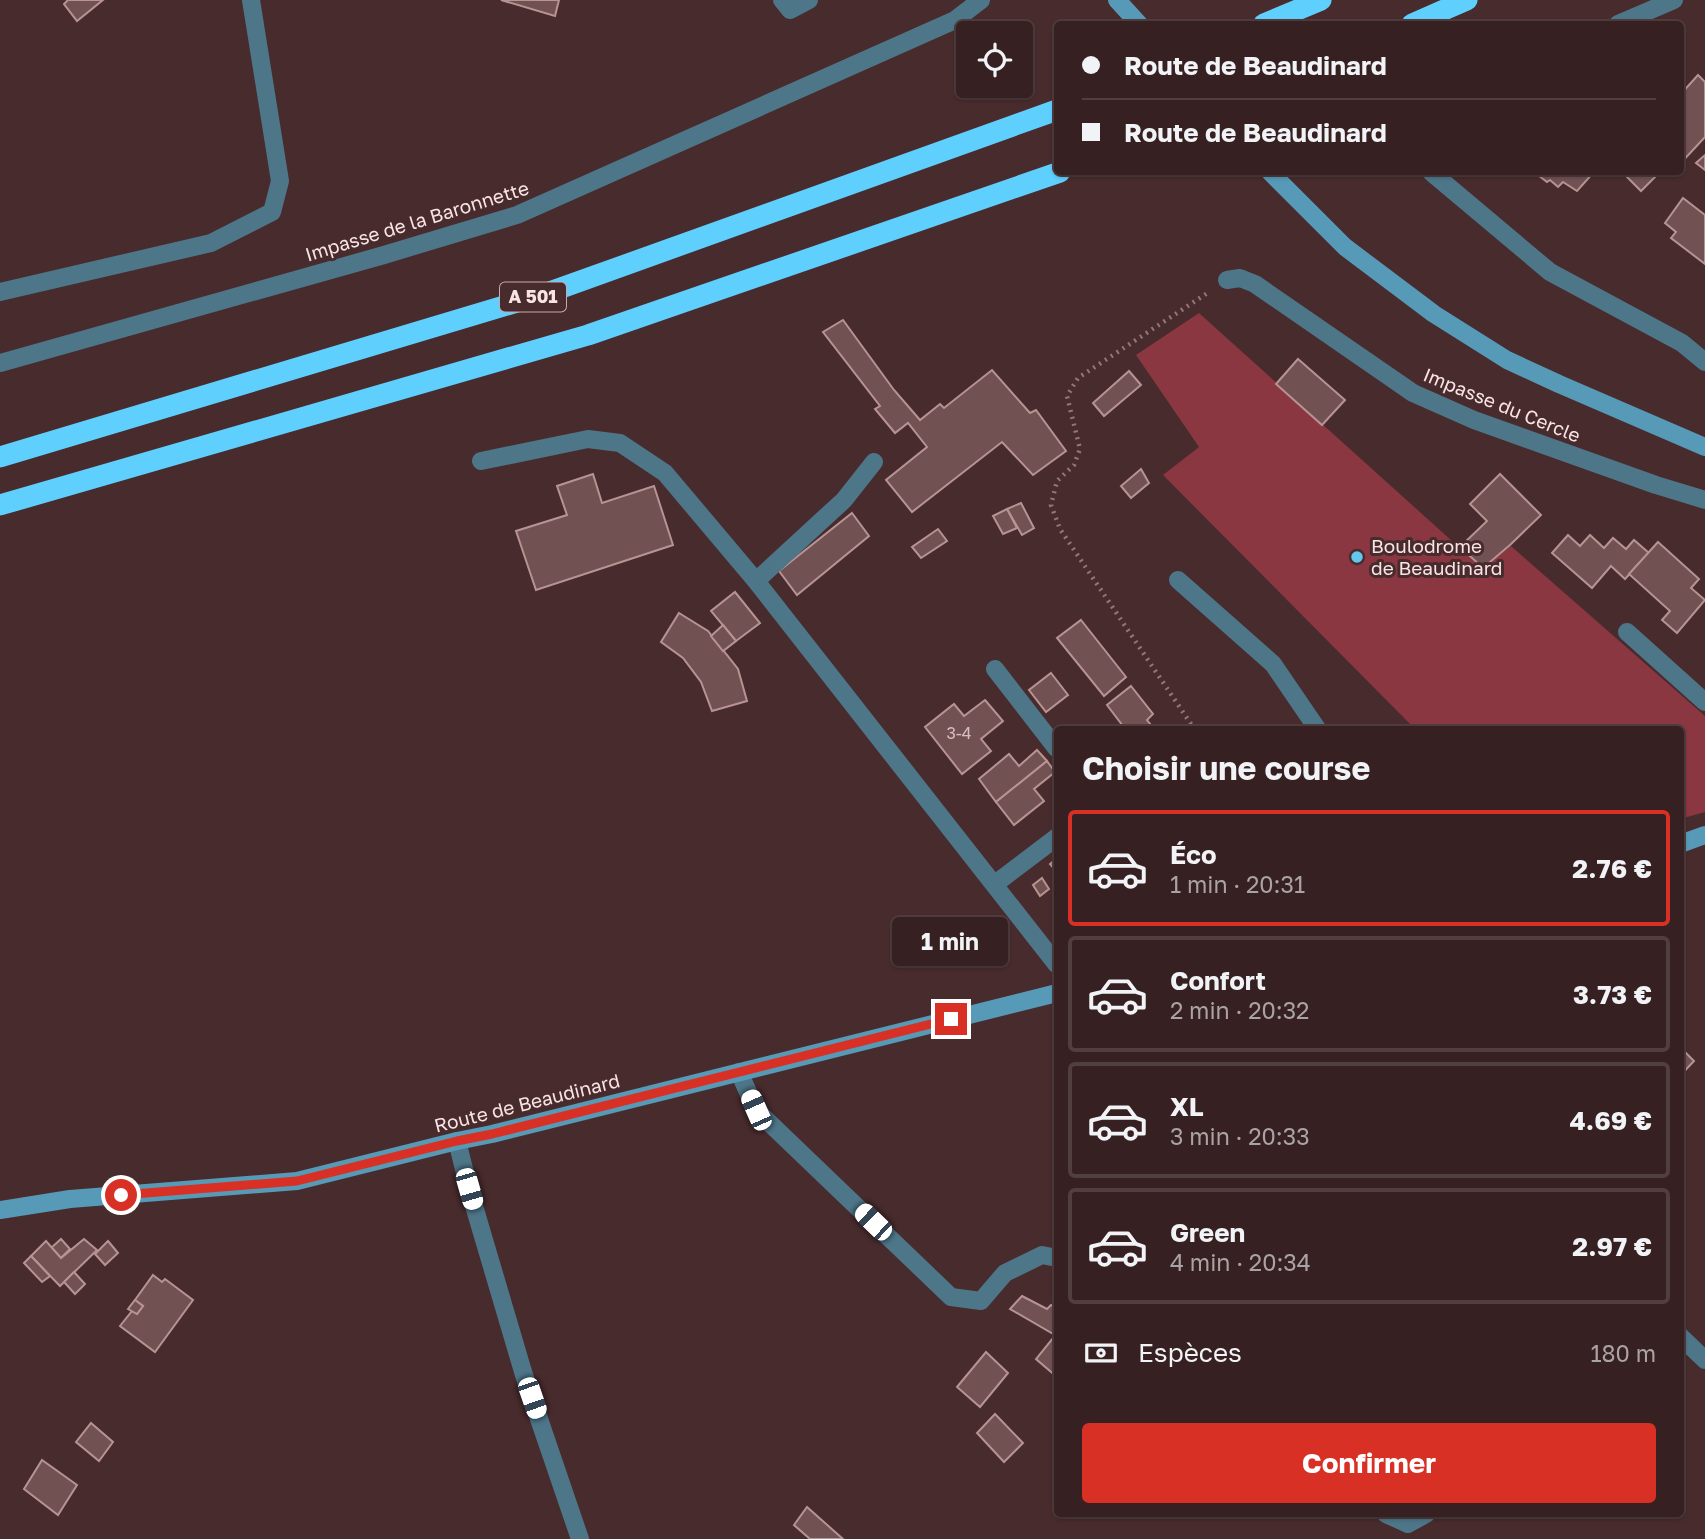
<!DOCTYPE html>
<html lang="fr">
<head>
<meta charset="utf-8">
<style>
	body { margin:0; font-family:"Golos Text",sans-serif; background:#412d2f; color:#f1f3f6; height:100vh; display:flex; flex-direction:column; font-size:26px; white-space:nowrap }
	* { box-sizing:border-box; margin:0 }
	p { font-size:23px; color:#aaa3a5 }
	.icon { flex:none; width:38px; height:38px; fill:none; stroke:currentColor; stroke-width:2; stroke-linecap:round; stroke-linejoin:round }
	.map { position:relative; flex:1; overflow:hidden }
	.sheet { position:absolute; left:1054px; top:726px; width:630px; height:791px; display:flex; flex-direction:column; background:#362022; border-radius:7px; box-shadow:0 2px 5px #0004,0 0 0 2px #503e40 }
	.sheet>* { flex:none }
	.guide { position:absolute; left:1054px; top:21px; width:630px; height:154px; border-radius:7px; box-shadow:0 2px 5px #0004,0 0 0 2px #503e40; display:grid; align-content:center; height:154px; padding:0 28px; background:#362022 }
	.controls { position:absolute; left:956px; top:21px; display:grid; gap:14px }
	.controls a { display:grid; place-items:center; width:77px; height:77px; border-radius:7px; background:#362022; box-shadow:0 2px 5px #0004,0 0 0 2px #503e40; font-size:35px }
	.end { position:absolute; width:32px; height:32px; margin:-16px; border:9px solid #d93025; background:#fff; box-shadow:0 0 0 4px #fff }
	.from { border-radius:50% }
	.bubble { position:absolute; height:49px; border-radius:7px; background:#362022; box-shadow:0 2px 5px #0004,0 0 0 2px #503e40; font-size:23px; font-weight:700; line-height:49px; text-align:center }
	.car { position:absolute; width:21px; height:42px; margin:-21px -10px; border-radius:9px; box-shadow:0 0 5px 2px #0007; background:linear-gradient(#fff 24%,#345 0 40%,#fff 0 76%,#345 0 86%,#fff 0) }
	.guide b { display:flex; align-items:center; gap:24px; height:66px; font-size:26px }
	.guide b+b { border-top:2px solid #503e40 }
	.guide i { width:18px; height:18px; background:#f1f3f6 }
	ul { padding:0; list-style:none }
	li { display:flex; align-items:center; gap:21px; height:116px; margin:0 14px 10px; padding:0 14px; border:4px solid #503e40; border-radius:7px }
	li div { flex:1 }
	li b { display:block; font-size:26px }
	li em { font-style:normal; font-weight:700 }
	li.selected { border-color:#d93025 }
	li>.icon { width:63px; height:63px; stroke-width:1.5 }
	h2 { padding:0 28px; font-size:32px; line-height:84px }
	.pay { display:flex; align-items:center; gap:18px; height:77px; padding:0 28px; font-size:26px }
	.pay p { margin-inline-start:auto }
	.action { display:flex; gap:14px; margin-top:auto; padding:14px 28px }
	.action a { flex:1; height:80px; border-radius:7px; background:#d93025; color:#fff; font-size:28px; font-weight:700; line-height:80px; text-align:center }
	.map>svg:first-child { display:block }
</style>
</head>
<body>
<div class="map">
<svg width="1705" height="1539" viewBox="0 0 1705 1539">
	<rect width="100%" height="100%" fill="#482b2d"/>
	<polygon fill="#8b3742" points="1199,313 1482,568 1511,546 1705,716 1705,812 1680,819 1680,730 1416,730 1163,475 1199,447 1136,355"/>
	<g fill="#725153" stroke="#b79394" stroke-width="2">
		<polygon points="68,0 103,0 77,21 64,4"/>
		<polygon points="501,0 559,0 555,16"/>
		<polygon points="1698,75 1705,82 1705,137 1680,164 1680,95"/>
		<polygon points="1705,155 1705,170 1696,163"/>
		<polygon points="1534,172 1594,172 1577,191 1563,182 1558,187 1550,180 1547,182"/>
		<polygon points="1622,172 1660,172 1641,191"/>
		<polygon points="1683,198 1705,215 1705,264 1671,238 1676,232 1665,223"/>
		<polygon points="843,320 894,390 920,420 940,404 944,408 992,370 1030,413 1036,410 1066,451 1033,475 1002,442 912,512 886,480 927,447 908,423 895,433 875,409 880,406 823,332"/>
		<polygon points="1298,359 1345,400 1322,425 1276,384"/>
		<polygon points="1129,371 1141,385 1104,416 1093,403"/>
		<polygon points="1141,469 1149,483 1131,498 1121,486"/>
		<polygon points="593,474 602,503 654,486 673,545 536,590 516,531 567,515 557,486"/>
		<polygon points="1500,474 1541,515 1510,545 1483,568 1460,547 1487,521 1470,504"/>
		<polygon points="1021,503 1034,528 1022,535 1007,509"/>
		<polygon points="1007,509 1017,528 1003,534 993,516"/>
		<polygon points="852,513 869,536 797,595 779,571"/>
		<polygon points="938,529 947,541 921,558 912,547"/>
		<polygon points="1568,535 1580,546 1590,535 1604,548 1613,538 1626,549 1634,540 1649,553 1625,579 1611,566 1592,588 1552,553"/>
		<polygon points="1658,542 1699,579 1691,588 1705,600 1677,633 1662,620 1670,611 1629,574"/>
		<polygon points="735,592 760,623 736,641 711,611"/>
		<polygon points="679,613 708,631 738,669 747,701 712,711 701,682 683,658 661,642"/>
		<polygon points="1081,620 1126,677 1104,696 1057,638"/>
		<polygon points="723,625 736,641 723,651 711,636"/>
		<polygon points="1051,673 1068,695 1046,712 1029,690"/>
		<polygon points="1131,686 1153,714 1147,720 1155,730 1126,730 1107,705"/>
		<polygon points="985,700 1003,721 981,739 991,751 962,774 925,727 954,704 964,716"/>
		<polygon points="1037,750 1047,761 996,802 979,779 1009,754 1019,766"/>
		<polygon points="1047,761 1055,772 1034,789 1044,801 1014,825 996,802"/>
		<polygon points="1057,858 1057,872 1050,864"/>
		<polygon points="1042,878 1049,889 1040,896 1033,885"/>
		<polygon points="1680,1047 1694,1061 1680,1076"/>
		<polygon points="61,1239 70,1249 61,1258 51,1248"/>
		<polygon points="84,1239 97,1250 60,1286 31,1256 46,1241 61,1258"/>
		<polygon points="108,1241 118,1253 105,1265 95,1254"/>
		<polygon points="31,1256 50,1276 42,1282 24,1263"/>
		<polygon points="74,1272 85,1284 75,1294 64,1282"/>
		<polygon points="153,1275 162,1282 165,1279 193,1300 155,1352 120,1326 132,1311 137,1314 143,1306 135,1300"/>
		<polygon points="1022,1296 1047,1309 1051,1305 1057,1308 1057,1333 1055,1335 1010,1309"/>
		<polygon points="135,1300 143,1306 137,1314 128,1309"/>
		<polygon points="1057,1333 1057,1377 1036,1359"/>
		<polygon points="986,1352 1008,1373 980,1407 957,1387"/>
		<polygon points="995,1414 1023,1443 1004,1462 977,1433"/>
		<polygon points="91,1423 113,1442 99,1461 76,1442"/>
		<polygon points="42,1460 77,1485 58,1515 24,1489"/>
		<polygon points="807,1507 843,1539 810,1539 794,1525"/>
	</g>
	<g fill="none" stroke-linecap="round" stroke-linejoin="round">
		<polyline stroke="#917779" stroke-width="4.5" stroke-dasharray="2 5" stroke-linecap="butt" points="1195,730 1060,529 1051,505 1057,481 1074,465 1080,449 1067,396 1078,378 1209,292"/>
		<g stroke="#4d7689" stroke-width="18">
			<polyline points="782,0 790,10 809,0"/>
			<polyline points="481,461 588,439 620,443 665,473 756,581 1057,965"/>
			<polyline points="1178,580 1273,664 1318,730"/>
			<polyline points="756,581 844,500 874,462"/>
			<polyline points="1627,632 1705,702"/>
			<polyline points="995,669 1057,749"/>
			<polyline points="995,884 1057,837"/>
			<polyline points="739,1072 756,1110 951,1297 981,1301 1005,1273 1042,1255 1057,1258"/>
			<polyline points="457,1141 469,1189 524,1375 580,1539"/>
			<polyline points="1386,1514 1408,1524 1426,1514"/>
		</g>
		<g stroke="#4d7689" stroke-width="18">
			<polyline points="1618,24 1674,0"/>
			<polyline points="1431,172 1550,272 1682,343 1705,362"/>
			<polyline points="1227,280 1240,278 1255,284 1413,393 1474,420 1656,485 1705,500"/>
			<polyline points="0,292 211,243 272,212 280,181 251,0"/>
			<polyline points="0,363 384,255 517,215 955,20 981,0"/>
			<polyline points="1680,1336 1705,1360"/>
		</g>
		<g stroke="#569ab8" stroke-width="18">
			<polyline points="1117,0 1139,24"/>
			<polyline points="1270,172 1345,247 1434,314 1507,360 1559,384 1705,447"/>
			<polyline points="1680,844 1705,835"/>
			<polyline points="0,1210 70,1199 297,1181 457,1141 492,1134 1057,993"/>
		</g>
		<g stroke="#5fcffe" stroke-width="21">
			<polyline points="1264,24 1321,0"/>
			<polyline points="1412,24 1467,0"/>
			<polyline points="0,457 547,293 1057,110"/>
			<polyline points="0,505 588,335 1060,172"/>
		</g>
	</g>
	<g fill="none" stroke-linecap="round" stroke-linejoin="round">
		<polyline stroke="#d93025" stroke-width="9" points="121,1195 297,1181 457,1141 492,1134 951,1019"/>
	</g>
	<circle fill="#65c5ee" stroke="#482b2d" stroke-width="2.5" cx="1357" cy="557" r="7"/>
	<g text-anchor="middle" stroke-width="6" stroke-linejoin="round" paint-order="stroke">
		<g font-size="16" fill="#d7bfc0">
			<text x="959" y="739">3-4</text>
		</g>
		<rect fill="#482b2d" stroke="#c4acae" stroke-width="2" x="500" y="282.5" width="66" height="29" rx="5"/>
		<g font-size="18" font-weight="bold" fill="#f9e4e5">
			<text x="533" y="303">A 501</text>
		</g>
		<g font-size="19" fill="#f9e4e5" stroke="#482b2d">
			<text transform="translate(417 221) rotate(-17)" y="7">Impasse de la Baronnette</text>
			<text transform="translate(1502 405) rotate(22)" y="7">Impasse du Cercle</text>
			<text transform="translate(527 1103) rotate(-14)" y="7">Route de Beaudinard</text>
		</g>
		<g font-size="19" fill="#f9e4e5" stroke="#482b2d" text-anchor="start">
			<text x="1371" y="553">Boulodrome<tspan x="1371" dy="22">de Beaudinard</tspan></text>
		</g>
	</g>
</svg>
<div class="controls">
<a><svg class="icon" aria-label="locate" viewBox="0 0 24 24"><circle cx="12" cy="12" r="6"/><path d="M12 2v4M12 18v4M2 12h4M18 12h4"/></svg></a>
</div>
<i class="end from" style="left:121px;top:1195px"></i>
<i class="end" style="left:951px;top:1019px"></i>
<div class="bubble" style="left:892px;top:917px;width:116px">1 min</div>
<i class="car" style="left:756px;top:1110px;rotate:336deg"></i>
<i class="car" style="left:469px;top:1189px;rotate:164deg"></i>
<i class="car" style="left:873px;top:1222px;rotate:314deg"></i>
<i class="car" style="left:532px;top:1398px;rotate:161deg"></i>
<div class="guide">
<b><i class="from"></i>Route de Beaudinard</b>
<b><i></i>Route de Beaudinard</b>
</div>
<section class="sheet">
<h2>Choisir une course</h2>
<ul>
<li class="selected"><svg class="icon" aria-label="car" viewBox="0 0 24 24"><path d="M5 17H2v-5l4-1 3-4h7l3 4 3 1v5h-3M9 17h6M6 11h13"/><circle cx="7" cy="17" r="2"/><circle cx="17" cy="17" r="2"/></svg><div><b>Éco</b><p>1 min · 20:31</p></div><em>2.76 €</em></li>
<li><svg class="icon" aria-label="car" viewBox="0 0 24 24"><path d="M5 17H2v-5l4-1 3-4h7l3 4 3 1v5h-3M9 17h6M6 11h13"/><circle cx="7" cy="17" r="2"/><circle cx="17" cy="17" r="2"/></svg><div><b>Confort</b><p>2 min · 20:32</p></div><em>3.73 €</em></li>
<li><svg class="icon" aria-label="car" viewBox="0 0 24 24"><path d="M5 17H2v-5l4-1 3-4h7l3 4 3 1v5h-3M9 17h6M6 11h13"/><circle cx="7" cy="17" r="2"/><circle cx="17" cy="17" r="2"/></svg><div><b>XL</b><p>3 min · 20:33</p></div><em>4.69 €</em></li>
<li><svg class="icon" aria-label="car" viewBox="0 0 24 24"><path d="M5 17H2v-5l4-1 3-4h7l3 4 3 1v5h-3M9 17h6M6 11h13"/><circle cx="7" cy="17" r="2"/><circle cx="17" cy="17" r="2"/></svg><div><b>Green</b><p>4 min · 20:34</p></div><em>2.97 €</em></li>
</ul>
<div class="pay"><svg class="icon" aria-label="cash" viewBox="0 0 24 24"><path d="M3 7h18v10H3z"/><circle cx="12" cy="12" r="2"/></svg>Espèces<p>180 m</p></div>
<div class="action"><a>Confirmer</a></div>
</section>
</div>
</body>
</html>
